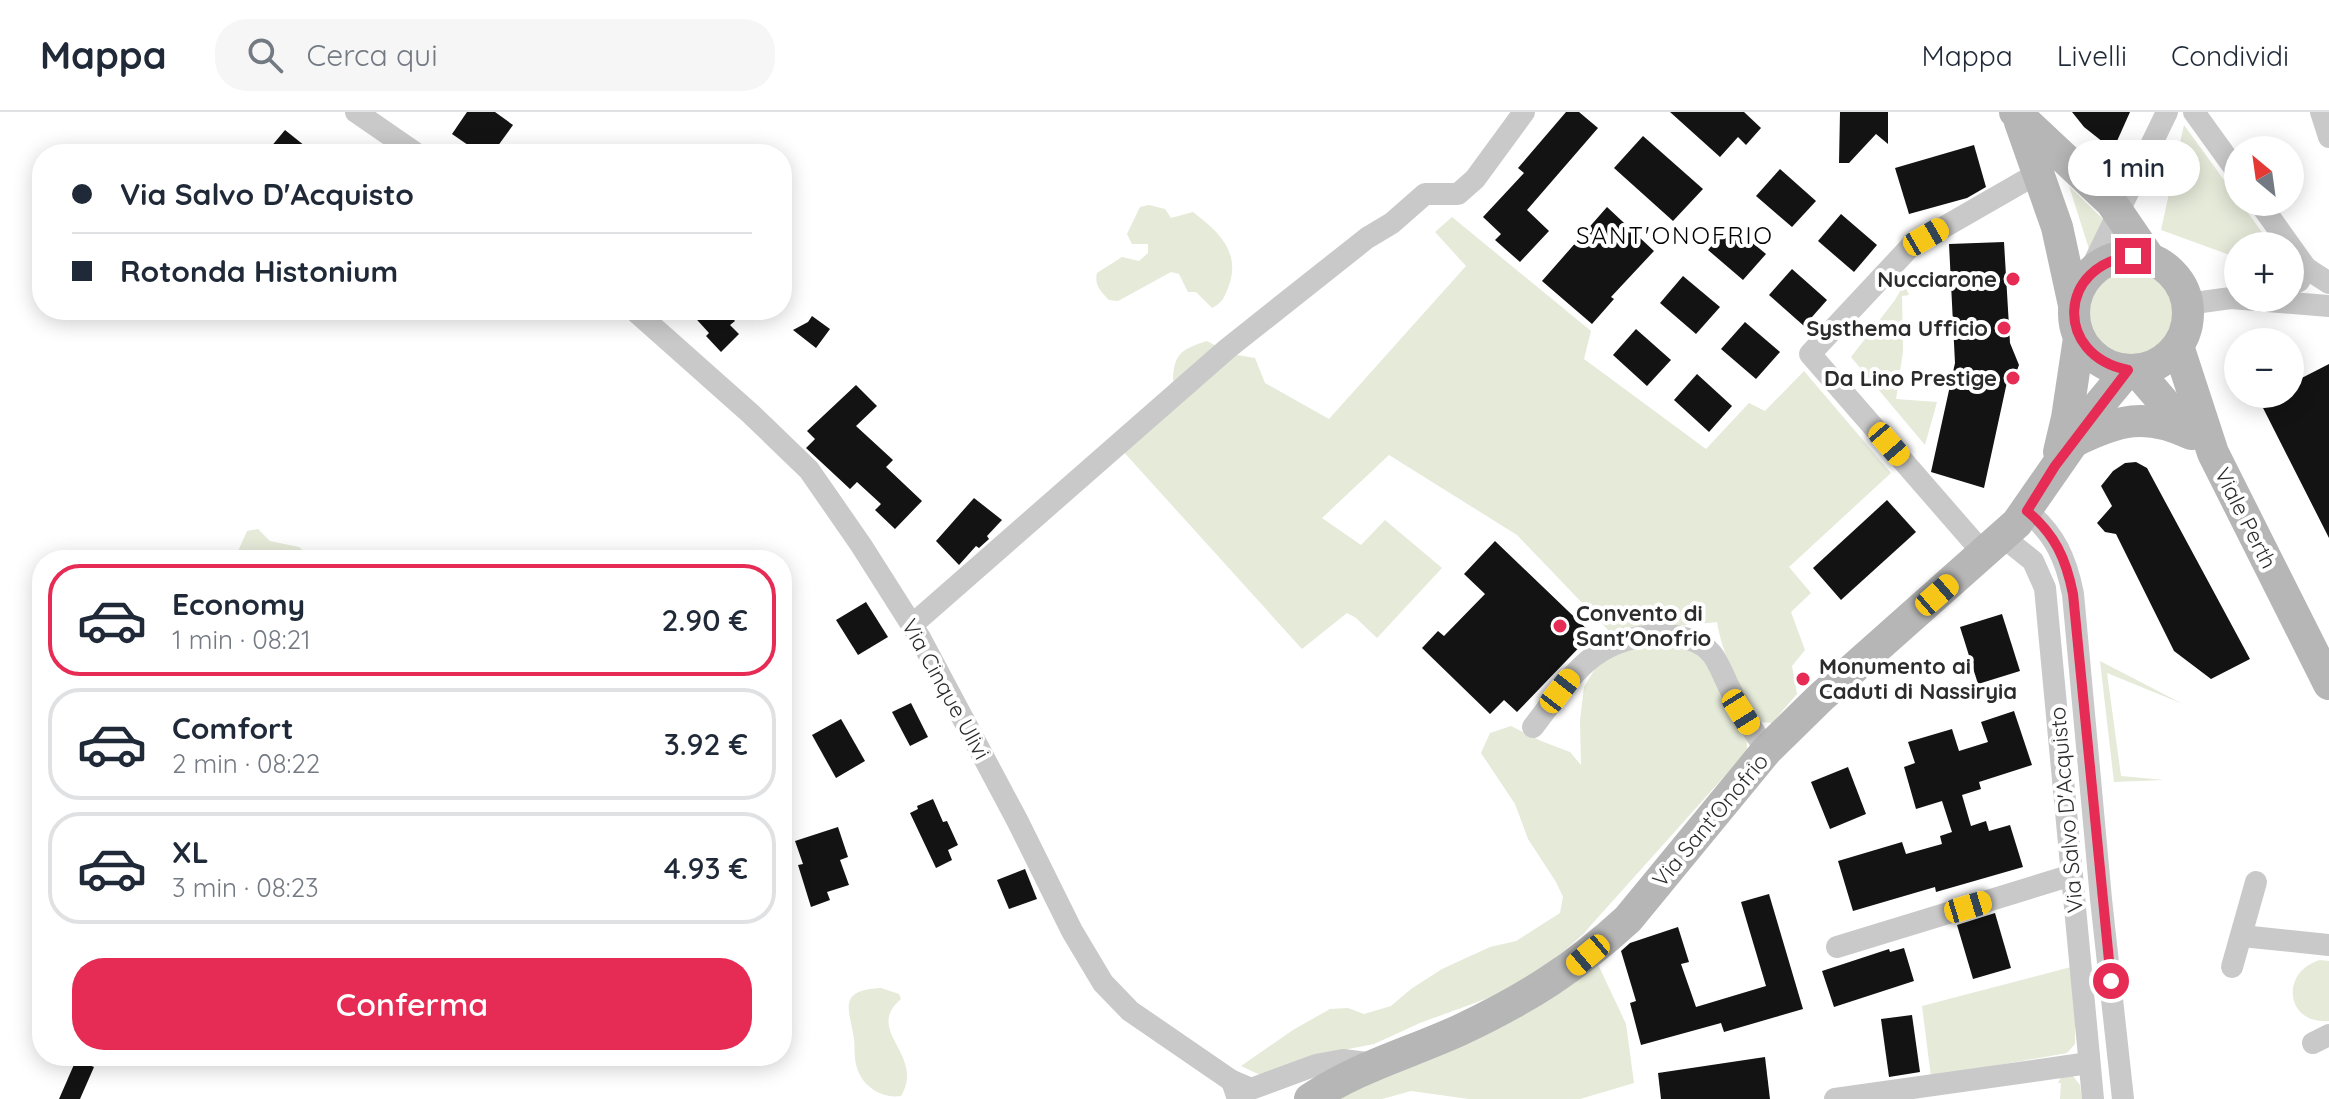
<!DOCTYPE html>
<html lang="it">
<head>
<meta charset="utf-8">
<style>
	body { margin:0; font-family:Quicksand,sans-serif; background:#f6f6f7; color:#1f2937; height:100vh; display:flex; flex-direction:column; font-size:30px; white-space:nowrap }
	* { box-sizing:border-box; margin:0 }
	p { font-size:26px; color:#747a83 }
	.icon { flex:none; width:44px; height:44px; fill:none; stroke:currentColor; stroke-width:2; stroke-linecap:round; stroke-linejoin:round }
	.map { position:relative; flex:1; overflow:hidden }
	.panel { position:absolute; left:32px; top:438px; width:760px; height:516px; display:flex; flex-direction:column; background:#fff; border-radius:32px; box-shadow:0 4px 20px #0003 }
	.panel>* { flex:none }
	.guide { position:absolute; left:32px; top:32px; width:760px; height:176px; border-radius:32px; box-shadow:0 4px 20px #0003; display:grid; align-content:center; height:176px; padding:0 40px; background:#fff }
	.needle { width:52px; rotate:331deg }
	.tools { position:absolute; left:2224px; top:24px; display:grid; gap:16px }
	.tools a { display:grid; place-items:center; width:80px; height:80px; border-radius:50%; background:#fff; box-shadow:0 4px 20px #0003; font-size:40px }
	.end { position:absolute; width:36px; height:36px; margin:-18px; border:10px solid #e62b54; background:#fff; box-shadow:0 0 0 4px #fff }
	.from { border-radius:50% }
	.bubble { position:absolute; height:56px; border-radius:28px; background:#fff; box-shadow:0 4px 20px #0003; font-size:26px; font-weight:600; line-height:56px; text-align:center }
	.car { position:absolute; width:24px; height:48px; margin:-24px -12px; border-radius:10px; box-shadow:0 0 6px 2px #0007; background:linear-gradient(#f5c518 24%,#345 0 40%,#f5c518 0 76%,#345 0 86%,#f5c518 0) }
	.guide b { display:flex; align-items:center; gap:28px; height:76px; font-size:30px }
	.guide b+b { border-top:2px solid #e0e1e3 }
	.guide i { width:20px; height:20px; background:#1f2937 }
	ul { padding:14px 0 0; list-style:none }
	li { display:flex; align-items:center; gap:24px; height:112px; margin:0 16px 12px; padding:0 24px; border:4px solid #e0e1e3; border-radius:32px }
	li div { flex:1 }
	li b { display:block; font-size:30px }
	li em { font-style:normal; font-weight:600 }
	li.selected { border-color:#e62b54 }
	li>.icon { width:72px; height:72px; stroke-width:1.5 }
	.primary-button { display:flex; gap:16px; margin-top:auto; padding:16px 40px }
	.primary-button a { flex:1; height:92px; border-radius:32px; background:#e62b54; color:#fff; font-size:32px; font-weight:600; line-height:92px; text-align:center }
	header { display:flex; align-items:center; gap:48px; box-sizing:border-box; height:112px; padding:0 40px; background:#fff; border-bottom:2px solid #e0e1e3 }
	header strong { font-size:38px }
	nav { display:flex; gap:44px; margin-inline-start:auto; font-size:28px }
	.search { width:560px; height:72px; background:#f6f6f7; display:flex; align-items:center; gap:20px; box-sizing:border-box; padding:0 28px; border-radius:32px; color:#747a83; font-size:30px }
	.map>svg:first-child { display:block }
</style>
</head>
<body>
<header>
<strong>Mappa</strong>
<div class="search"><svg class="icon" aria-label="search" viewBox="0 0 24 24"><circle cx="10" cy="10" r="6"/><path d="M15 15l6 6"/></svg>Cerca qui</div>
<nav><a>Mappa</a><a>Livelli</a><a>Condividi</a></nav>
</header>
<div class="map">
<svg width="2329" height="987" viewBox="0 0 2329 987">
	<rect width="100%" height="100%" fill="#fff"/>
	<g fill="#e5ead9">
		<polygon points="2184,13 2272,134 2238,134 2238,146 2161,118"/>
		<polygon points="2069,74 2107,111 2089,137"/>
		<path d="M1149 93 1165 97 1171 106 1193 100C1219 120 1242 141 1228 176 1224 186 1222 191 1212 196L1196 180H1188L1179 162 1171 160 1118 189 1109 188C1101 180 1094 173 1097 161L1122 145 1139 149 1148 141V132H1132L1127 122 1140 95Z"/>
		<path d="M1452 105 1591 219 1584 247 1706 337 1749 291 1765 299 1804 259 1891 361 1789 455 1811 481 1791 500 1805 538 1792 554 1797 582 1772 611 1759 610C1741 579 1723 546 1717 510L1611 521 1517 423 1389 343 1322 406 1361 433 1385 408 1442 456 1377 526 1356 506 1347 501 1302 537 1121 337 1187 279 1173 268C1174 241 1182 237 1207 229L1231 242 1255 246 1265 271 1329 307 1466 154 1435 120Z"/>
		<circle cx="2131" cy="200" r="45"/>
		<polygon points="1904,172 1909,183 1902,184 1903,239 1896,287 1937,290 1925,333 1851,245 1895,188"/>
		<polygon points="258,417 270,429 299,435 314,448 234,448 247,419"/>
		<polygon points="1683,525 1716,561 1747,624 1747,639 1584,821 1561,841 1525,867 1491,885 1420,911 1374,932 1343,938 1260,963 1241,954 1293,918 1330,897 1348,896 1364,902 1391,894 1411,877 1442,857 1490,835 1516,829 1560,801 1563,785 1556,770 1528,727 1515,692 1481,641 1490,621 1511,614 1541,629 1570,640 1581,653 1580,608 1584,575 1602,545"/>
		<polygon points="2100,549 2183,592 2107,561 2121,664 2164,668 2114,670"/>
		<polygon points="1595,846 1626,912 1634,971 1580,987 1469,987 1411,979 1382,987 1321,987"/>
		<path d="M2320 848 2329 849V909C2286 913 2279 860 2320 848Z"/>
		<polygon points="2075,854 2075,932 2067,941 1931,965 1922,894"/>
		<path d="M881 876 899 882 901 887C863 919 926 942 901 984 881 987 860 973 856 952 854 944 855 936 854 927 850 898 836 878 881 876Z"/>
		<polygon points="2072,963 2080,973 2082,987 2060,987 2061,971 2058,971 2061,965"/>
	</g>
	<g fill="#131313">
		<polygon points="467,0 495,0 513,13 492,42 481,42 452,22"/>
		<polygon points="1566,0 1579,0 1598,16 1527,98 1549,119 1520,150 1495,128 1501,122 1483,105 1524,61 1518,56"/>
		<polygon points="1670,0 1744,0 1761,16 1746,33 1738,25 1720,45"/>
		<polygon points="1840,0 1888,0 1888,32 1876,22 1849,51 1839,51"/>
		<polygon points="2072,0 2130,0 2113,38 2084,15"/>
		<polygon points="285,18 315,42 265,42"/>
		<polygon points="1643,24 1703,77 1673,109 1614,56"/>
		<polygon points="1974,33 1986,75 1967,86 1909,102 1895,56"/>
		<polygon points="1780,57 1816,89 1792,115 1756,84"/>
		<polygon points="1607,95 1654,139 1611,185 1614,187 1592,212 1542,169"/>
		<polygon points="1841,102 1877,133 1854,160 1818,129"/>
		<polygon points="1730,112 1766,142 1743,168 1708,138"/>
		<polygon points="2004,130 2010,231 2019,253 2014,266 2007,270 1984,376 1931,360 1955,251 1949,132"/>
		<polygon points="1792,157 1827,188 1804,214 1769,183"/>
		<polygon points="1683,164 1720,195 1696,222 1660,191"/>
		<polygon points="688,198 725,198 735,209 730,213 739,222 721,240 706,224 709,221"/>
		<polygon points="812,204 830,217 816,236 793,218 808,210"/>
		<polygon points="1745,210 1780,240 1756,267 1721,237"/>
		<polygon points="1636,217 1671,248 1647,274 1613,243"/>
		<polygon points="2329,252 2329,426 2259,288 2271,282 2290,282 2290,272"/>
		<polygon points="1697,262 1732,294 1709,320 1674,288"/>
		<polygon points="856,273 877,294 856,314 893,348 886,355 922,389 895,417 875,398 881,392 857,370 850,377 806,336 815,327 807,319"/>
		<polygon points="2136,350 2147,356 2250,547 2211,567 2174,539 2116,422 2105,420 2097,411 2112,394 2101,374 2113,359 2125,351"/>
		<polygon points="974,386 1002,408 987,424 989,427 979,436 976,434 959,453 936,429"/>
		<polygon points="1887,388 1916,420 1841,488 1813,456"/>
		<polygon points="1495,429 1592,522 1517,600 1504,588 1490,602 1422,536 1438,519 1444,524 1485,482 1464,462"/>
		<polygon points="866,490 888,525 858,543 836,508"/>
		<polygon points="2002,502 2020,559 1978,572 1960,515"/>
		<polygon points="911,591 928,625 910,634 892,600"/>
		<polygon points="2014,599 2032,653 1979,670 1981,677 1962,683 1971,714 1986,709 1989,719 2010,713 2023,755 1936,780 1935,775 1853,799 1838,749 1902,730 1906,742 1942,732 1940,724 1952,720 1942,689 1916,697 1904,655 1915,651 1908,630 1952,617 1959,639 1988,630 1981,610"/>
		<polygon points="841,607 865,649 836,666 812,623"/>
		<polygon points="1848,655 1866,702 1830,717 1811,670"/>
		<polygon points="933,687 943,710 947,709 958,733 948,738 952,748 936,756 910,701 918,697 917,694"/>
		<polygon points="838,715 848,745 840,748 849,773 827,780 830,788 811,795 798,753 803,752 795,729"/>
		<polygon points="1025,757 1037,787 1009,797 997,768"/>
		<polygon points="1769,782 1803,897 1724,920 1721,911 1641,933 1630,891 1636,889 1621,839 1630,831 1678,815 1689,850 1681,852 1696,895 1766,874 1741,790"/>
		<polygon points="1995,801 2011,856 1973,867 1957,813"/>
		<polygon points="1904,836 1914,869 1834,895 1822,859 1889,837 1890,840"/>
		<polygon points="1912,903 1920,960 1889,965 1881,907"/>
		<polygon points="1765,945 1770,987 1661,987 1658,961"/>
		<polygon points="76,948 94,955 80,987 59,987"/>
	</g>
	<g fill="none" stroke-linecap="round" stroke-linejoin="round">
		<g stroke="#c9c9c9" stroke-width="22">
			<polyline points="356,0 417,42"/>
			<polyline points="2194,0 2238,61"/>
			<polyline points="2321,0 2329,25"/>
			<path d="M2078 60C2101 62 2120 61 2142 52"/>
			<polyline points="2259,90 2306,156 2329,171"/>
			<polyline points="2088,163 2167,0"/>
			<polyline points="2290,174 2299,169 2306,156"/>
			<polyline points="2187,192 2231,186 2329,194"/>
			<polyline points="634,198 751,302 809,358 861,433 920,526 1017,708 1072,819 1103,871 1130,899 1232,969"/>
			<path d="M2027 399C2055 422 2066 447 2073 482L2101 787 2123 987"/>
			<polyline points="2003,425 2033,449 2045,476 2093,987"/>
			<polyline points="1984,442 1810,242 1911,134 2038,61"/>
			<polyline points="912,513 1227,237 1367,126 1392,111 1425,82 1458,82 1475,67 1524,0"/>
			<path d="M1533 615C1571 566 1592 524 1662 523 1679 523 1701 528 1712 542 1719 551 1724 565 1729 575 1740 597 1752 619 1767 638"/>
			<polyline points="2242,824 2329,833"/>
			<polyline points="1837,835 2072,763"/>
			<polyline points="2232,855 2256,770"/>
			<polyline points="2313,931 2329,923"/>
			<polyline points="1238,987 1232,969 1251,977 1316,953 1343,948 1375,952"/>
			<polyline points="1835,987 2089,951"/>
		</g>
		<g stroke="#b6b6b6" stroke-width="32">
			<polyline points="2015,0 2111,90 2150,147"/>
			<polyline points="2020,10 2057,115 2074,193"/>
			<circle cx="2131" cy="201" r="57"/>
			<polyline points="2178,234 2213,341 2329,572"/>
			<polyline points="2136,258 2189,320"/>
			<path d="M2075 329C2118 308 2146 300 2191 322"/>
			<polyline points="2059,340 2067,306 2079,226"/>
			<path d="M1310 987C1357 955 1410 941 1460 918 1526 887 1575 856 1628 807L1767 638 1820 586 2017 411 2099 293 2128 258"/>
		</g>
	</g>
	<g fill="none" stroke-linecap="round" stroke-linejoin="round">
		<path stroke="#e62b54" stroke-width="10" d="M2111 869 2073 482C2066 447 2055 422 2027 399L2055 354 2128 258C2053 243 2058 152 2133 144"/>
	</g>
	<g fill="#e62b54" stroke="#fff" stroke-width="3">
		<circle cx="2013" cy="167" r="8"/>
		<circle cx="2004" cy="216" r="8"/>
		<circle cx="2013" cy="266" r="8"/>
		<circle cx="1560" cy="514" r="8"/>
		<circle cx="1803" cy="567" r="8"/>
	</g>
	<g text-anchor="middle" stroke-width="8" stroke-linejoin="round" paint-order="stroke">
		<g font-size="22" font-weight="bold" fill="#2c2c2c" stroke="#fff" text-anchor="end">
			<text x="1997" y="175">Nucciarone</text>
			<text x="1988" y="224">Systhema Ufficio</text>
			<text x="1997" y="274">Da Lino Prestige</text>
			<text x="1576" y="509" text-anchor="start">Convento di<tspan x="1576" dy="25">Sant'Onofrio</tspan></text>
			<text x="1819" y="562" text-anchor="start">Monumento ai<tspan x="1819" dy="25">Caduti di Nassiryia</tspan></text>
		</g>
		<g font-size="22" fill="#2c2c2c" stroke="#fff">
			<text transform="translate(2246 406) rotate(63)" y="8">Viale Perth</text>
			<text transform="translate(946 577) rotate(61)" y="8">Via Cinque Ulivi</text>
			<text transform="translate(2066 698) rotate(-95)" y="8">Via Salvo D'Acquisto</text>
			<text transform="translate(1710 708) rotate(-50)" y="8">Via Sant'Onofrio</text>
		</g>
		<g font-size="24" letter-spacing="2" fill="#000" stroke="#fff">
			<text x="1675" y="132">SANT'ONOFRIO</text>
		</g>
	</g>
</svg>
<div class="tools">
<a><svg class="needle" viewBox="-14 -14 28 28"><path d="M0-13l5 13h-10z" fill="#e53935"/><path d="M0 13l5-13h-10z" fill="#747a83"/></svg></a>
<a>+</a>
<a>−</a>
</div>
<i class="end from" style="left:2111px;top:869px"></i>
<i class="end" style="left:2133px;top:144px"></i>
<div class="bubble" style="left:2068px;top:28px;width:132px">1 min</div>
<i class="car" style="left:1926px;top:125px;rotate:60deg"></i>
<i class="car" style="left:1889px;top:332px;rotate:139deg"></i>
<i class="car" style="left:1937px;top:483px;rotate:49deg"></i>
<i class="car" style="left:1560px;top:579px;rotate:38deg"></i>
<i class="car" style="left:1741px;top:600px;rotate:148deg"></i>
<i class="car" style="left:1968px;top:795px;rotate:73deg"></i>
<i class="car" style="left:1588px;top:843px;rotate:230deg"></i>
<div class="guide">
<b><i class="from"></i>Via Salvo D'Acquisto</b>
<b><i></i>Rotonda Histonium</b>
</div>
<section class="panel">
<ul>
<li class="selected"><svg class="icon" aria-label="car" viewBox="0 0 24 24"><path d="M5 17H2v-5l4-1 3-4h7l3 4 3 1v5h-3M9 17h6M6 11h13"/><circle cx="7" cy="17" r="2"/><circle cx="17" cy="17" r="2"/></svg><div><b>Economy</b><p>1 min · 08:21</p></div><em>2.90 €</em></li>
<li><svg class="icon" aria-label="car" viewBox="0 0 24 24"><path d="M5 17H2v-5l4-1 3-4h7l3 4 3 1v5h-3M9 17h6M6 11h13"/><circle cx="7" cy="17" r="2"/><circle cx="17" cy="17" r="2"/></svg><div><b>Comfort</b><p>2 min · 08:22</p></div><em>3.92 €</em></li>
<li><svg class="icon" aria-label="car" viewBox="0 0 24 24"><path d="M5 17H2v-5l4-1 3-4h7l3 4 3 1v5h-3M9 17h6M6 11h13"/><circle cx="7" cy="17" r="2"/><circle cx="17" cy="17" r="2"/></svg><div><b>XL</b><p>3 min · 08:23</p></div><em>4.93 €</em></li>
</ul>
<div class="primary-button"><a>Conferma</a></div>
</section>
</div>
</body>
</html>
